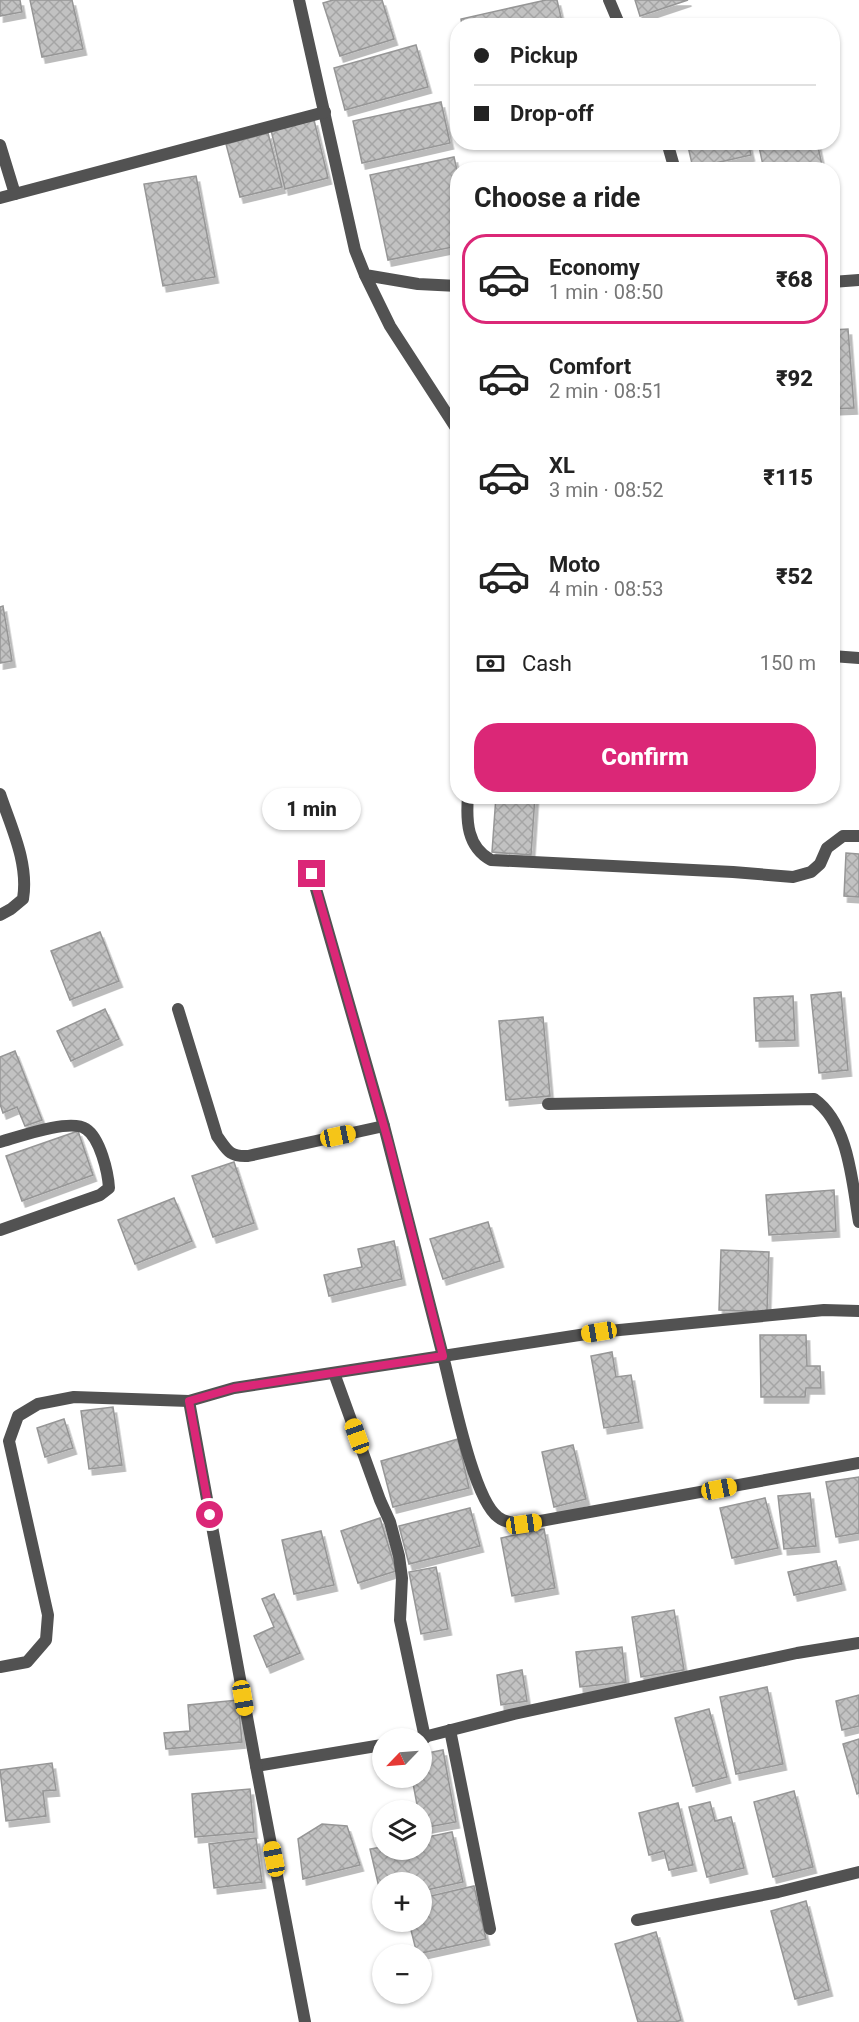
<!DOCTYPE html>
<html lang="en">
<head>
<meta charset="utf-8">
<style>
	body { margin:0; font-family:Roboto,sans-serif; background:#f2f2f2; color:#222; height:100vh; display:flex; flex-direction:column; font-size:22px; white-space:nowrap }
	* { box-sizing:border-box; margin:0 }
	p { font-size:20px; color:#767676 }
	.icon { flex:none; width:33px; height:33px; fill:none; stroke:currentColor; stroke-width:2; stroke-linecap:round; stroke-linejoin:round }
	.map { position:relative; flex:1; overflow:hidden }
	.details { position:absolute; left:450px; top:162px; width:390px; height:642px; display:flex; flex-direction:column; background:#fff; border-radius:24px; box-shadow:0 2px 4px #0004 }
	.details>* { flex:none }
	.guide { position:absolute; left:450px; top:18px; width:390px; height:132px; border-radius:24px; box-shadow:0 2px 4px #0004; display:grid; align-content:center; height:132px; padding:0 24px; background:#fff }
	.needle { width:39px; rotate:245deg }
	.tools { position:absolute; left:372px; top:1728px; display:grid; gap:12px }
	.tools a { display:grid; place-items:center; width:60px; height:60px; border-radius:50%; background:#fff; box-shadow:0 2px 4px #0004; font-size:30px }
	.end { position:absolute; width:27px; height:27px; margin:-14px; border:8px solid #db2777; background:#fff; box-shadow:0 0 0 3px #fff }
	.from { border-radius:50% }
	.bubble { position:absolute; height:42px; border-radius:21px; background:#fff; box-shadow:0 2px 4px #0004; font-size:20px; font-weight:800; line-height:42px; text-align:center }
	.car { position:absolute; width:18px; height:36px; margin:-18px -9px; border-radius:8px; box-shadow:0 0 4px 2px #0007; background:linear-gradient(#f5c518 24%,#345 0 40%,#f5c518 0 76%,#345 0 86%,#f5c518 0) }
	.guide b { display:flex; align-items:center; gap:21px; height:57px; font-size:22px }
	.guide b+b { border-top:2px solid #e0e0e0 }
	.guide i { width:15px; height:15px; background:#222 }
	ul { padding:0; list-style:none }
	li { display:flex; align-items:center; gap:18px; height:90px; margin:0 12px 9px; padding:0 12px; border:3px solid transparent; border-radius:24px }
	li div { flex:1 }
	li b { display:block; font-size:22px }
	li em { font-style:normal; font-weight:800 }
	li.selected { border-color:#db2777 }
	li>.icon { width:54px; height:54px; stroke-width:1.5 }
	h2 { padding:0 24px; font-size:27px; line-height:72px }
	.pay { display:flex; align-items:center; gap:15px; height:66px; padding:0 24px; font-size:22px }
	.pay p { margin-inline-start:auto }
	.primary-button { display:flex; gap:12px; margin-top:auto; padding:12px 24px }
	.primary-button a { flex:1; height:69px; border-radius:24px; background:#db2777; color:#fff; font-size:24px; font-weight:800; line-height:69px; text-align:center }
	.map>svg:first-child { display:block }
</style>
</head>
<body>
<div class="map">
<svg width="859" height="2022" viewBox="0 0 859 2022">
	<defs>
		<pattern id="building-cross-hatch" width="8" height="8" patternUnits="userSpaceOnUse" patternTransform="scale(1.5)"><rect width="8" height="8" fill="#c2c2c2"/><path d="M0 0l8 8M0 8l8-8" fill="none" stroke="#a5a5a5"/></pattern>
		<filter id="shadow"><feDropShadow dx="3.5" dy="6" stdDeviation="0" flood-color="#0004"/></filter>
	</defs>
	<rect width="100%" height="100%" fill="#fff"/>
	<g fill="url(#building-cross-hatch)" stroke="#969696" stroke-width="1.5" filter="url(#shadow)">
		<polygon points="0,0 20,0 22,12 0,16"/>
		<polygon points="30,0 72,0 83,49 42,57"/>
		<polygon points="333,0 382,0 394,39 340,56 323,3"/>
		<polygon points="546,0 557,0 563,26 462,26 461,19"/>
		<polygon points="635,0 688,0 640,16"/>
		<polygon points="416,45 428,87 345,110 334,68"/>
		<polygon points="441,102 450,143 362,163 353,121"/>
		<polygon points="314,120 328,178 285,189 271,130"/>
		<polygon points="268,133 282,187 240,197 226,144"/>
		<polygon points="687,142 748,142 751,155 693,168"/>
		<polygon points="758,142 817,142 823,170 764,170"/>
		<polygon points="454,157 458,175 458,246 388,260 370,175"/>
		<polygon points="196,176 215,277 163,286 144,184"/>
		<polygon points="848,329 854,408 832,409 832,330"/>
		<polygon points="3,606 12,661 0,663 0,607"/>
		<polygon points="496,796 535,796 531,855 492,852"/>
		<polygon points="846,853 859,854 859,897 844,896"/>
		<polygon points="100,932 119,981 70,1000 51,951"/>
		<polygon points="841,992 848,1070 819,1073 811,995"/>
		<polygon points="793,996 795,1040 756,1041 754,998"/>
		<polygon points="105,1009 119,1039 71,1061 57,1031"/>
		<polygon points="543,1017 550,1096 506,1100 499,1021"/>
		<polygon points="15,1051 42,1120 25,1126 17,1107 3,1113 0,1104 0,1057"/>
		<polygon points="78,1131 93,1175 22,1201 6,1156"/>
		<polygon points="234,1162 254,1223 213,1237 192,1176"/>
		<polygon points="834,1190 836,1231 769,1235 766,1195"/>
		<polygon points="174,1198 192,1241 135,1264 118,1220"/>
		<polygon points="488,1222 500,1261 443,1279 430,1239"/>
		<polygon points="394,1241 402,1279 329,1296 324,1275 362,1267 358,1249"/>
		<polygon points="721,1250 769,1252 767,1312 719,1310"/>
		<polygon points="760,1335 806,1335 807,1366 820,1366 821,1388 806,1388 805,1397 761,1397"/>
		<polygon points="612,1352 616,1377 631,1375 639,1422 604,1428 591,1356"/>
		<polygon points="113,1407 122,1465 89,1469 81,1411"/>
		<polygon points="64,1419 73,1448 45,1457 37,1428"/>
		<polygon points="458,1439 469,1488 393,1507 381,1461"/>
		<polygon points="573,1445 586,1499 554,1507 542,1452"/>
		<polygon points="859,1477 859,1533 836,1537 826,1482"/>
		<polygon points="810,1493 816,1546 784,1549 778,1496"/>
		<polygon points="765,1498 778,1548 732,1558 720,1508"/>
		<polygon points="470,1508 480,1546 409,1564 399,1526"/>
		<polygon points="380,1518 396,1571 358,1583 341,1531"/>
		<polygon points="544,1529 555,1588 512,1596 501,1538"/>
		<polygon points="321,1531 334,1585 294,1594 282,1540"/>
		<polygon points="836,1561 842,1584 794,1595 788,1572"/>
		<polygon points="436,1567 448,1629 421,1634 409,1572"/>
		<polygon points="274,1594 300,1653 267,1667 254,1636 274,1627 262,1599"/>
		<polygon points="674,1610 684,1670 641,1677 632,1617"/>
		<polygon points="622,1647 626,1682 580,1687 576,1652"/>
		<polygon points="522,1670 527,1701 501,1705 497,1675"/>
		<polygon points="767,1687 783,1764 736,1774 720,1697"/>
		<polygon points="859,1695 859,1726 842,1730 836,1701"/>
		<polygon points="238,1700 242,1742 166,1749 164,1733 190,1731 188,1705"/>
		<polygon points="709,1709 727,1777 693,1786 675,1718"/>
		<polygon points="859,1739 859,1793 857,1794 843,1744"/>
		<polygon points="443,1750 456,1822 422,1828 422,1810 418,1810 412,1778 422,1778 422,1754"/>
		<polygon points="52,1763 56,1790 43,1791 46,1816 6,1821 0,1770"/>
		<polygon points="250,1789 254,1832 195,1837 192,1794"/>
		<polygon points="794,1791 813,1867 773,1877 754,1802"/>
		<polygon points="710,1802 715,1821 731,1817 744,1868 707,1877 689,1807"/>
		<polygon points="678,1803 693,1865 669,1870 664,1851 649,1855 639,1813"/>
		<polygon points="322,1824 347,1826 360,1865 303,1879 298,1839"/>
		<polygon points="452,1832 463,1882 422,1891 422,1882 382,1882 382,1900 370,1849 382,1847 382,1850 422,1850 422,1838"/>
		<polygon points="256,1838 262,1882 214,1888 209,1844"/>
		<polygon points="474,1886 486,1939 417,1954 409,1922 422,1922 422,1898"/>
		<polygon points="806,1901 829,1990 795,1999 771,1911"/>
		<polygon points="656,1932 681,2020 676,2022 638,2022 615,1944"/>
	</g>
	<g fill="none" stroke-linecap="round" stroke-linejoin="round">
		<g stroke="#525252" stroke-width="12">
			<polyline points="299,0 355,250 365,275 418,284 458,286"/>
			<polyline points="609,0 620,26"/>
			<polyline points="667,142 675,170"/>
			<polyline points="0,145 15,194"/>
			<polyline points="0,198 325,112"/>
			<polyline points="365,275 390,326 458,431"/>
			<polyline points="832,282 859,280"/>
			<polyline points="832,656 859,658"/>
			<path d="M0 794C11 827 29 863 23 899L11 909 0 915"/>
			<path d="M468 796C466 821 467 847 491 860L733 872 793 877 811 872 820 864 827 848 843 836H859"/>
			<polyline points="312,875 384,1126 443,1356 599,1332 824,1310 859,1311"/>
			<path d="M178 1009 217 1136C227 1150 229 1157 248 1156L384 1126"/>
			<path d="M548 1104 814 1099C849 1124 852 1182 859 1222"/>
			<path d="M0 1142C18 1137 70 1118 86 1129 100 1138 108 1172 109 1188L100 1195 0 1230"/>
			<polyline points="334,1373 380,1500 390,1522 399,1556 402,1578 400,1620 425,1738"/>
			<polyline points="0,1667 27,1662 46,1640 48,1615 9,1441 18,1416 38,1404 74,1397 189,1401"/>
			<polyline points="450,1730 490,1929"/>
			<polyline points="420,1738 514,1714 797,1653 859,1643"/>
			<path d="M382 1745 256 1766 189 1401 234 1388 443 1356C452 1390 473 1499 498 1517 505 1523 515 1523 524 1524L859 1463"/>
			<polyline points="256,1766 305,2022"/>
			<polyline points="637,1920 778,1892 859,1872"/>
		</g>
	</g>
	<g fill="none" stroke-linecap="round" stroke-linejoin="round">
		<polyline stroke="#db2777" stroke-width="8" points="210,1515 189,1401 234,1388 443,1356 389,1144 312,874"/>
	</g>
</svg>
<div class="tools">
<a><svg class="needle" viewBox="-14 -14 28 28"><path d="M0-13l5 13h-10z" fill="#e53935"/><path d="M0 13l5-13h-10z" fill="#767676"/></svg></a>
<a><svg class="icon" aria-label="layers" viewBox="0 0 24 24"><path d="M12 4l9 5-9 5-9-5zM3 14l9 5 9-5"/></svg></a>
<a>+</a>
<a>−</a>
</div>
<i class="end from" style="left:210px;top:1515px"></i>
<i class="end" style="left:312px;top:874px"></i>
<div class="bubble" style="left:262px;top:788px;width:99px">1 min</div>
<i class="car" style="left:338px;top:1136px;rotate:78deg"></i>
<i class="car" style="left:599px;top:1332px;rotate:261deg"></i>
<i class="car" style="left:357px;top:1436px;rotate:340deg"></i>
<i class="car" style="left:719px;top:1489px;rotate:79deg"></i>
<i class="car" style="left:524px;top:1524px;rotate:82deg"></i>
<i class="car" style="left:243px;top:1698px;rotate:170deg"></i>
<i class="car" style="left:274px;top:1859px;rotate:349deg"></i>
<div class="guide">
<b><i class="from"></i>Pickup</b>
<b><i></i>Drop-off</b>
</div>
<section class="details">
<h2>Choose a ride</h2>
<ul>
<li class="selected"><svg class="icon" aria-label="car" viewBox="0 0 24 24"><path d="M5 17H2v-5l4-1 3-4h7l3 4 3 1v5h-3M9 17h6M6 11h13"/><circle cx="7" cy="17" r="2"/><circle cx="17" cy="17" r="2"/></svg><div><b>Economy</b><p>1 min · 08:50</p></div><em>₹68</em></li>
<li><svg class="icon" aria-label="car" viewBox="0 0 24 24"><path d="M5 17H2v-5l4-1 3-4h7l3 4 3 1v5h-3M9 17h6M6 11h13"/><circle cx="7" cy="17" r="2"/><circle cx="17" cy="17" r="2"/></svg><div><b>Comfort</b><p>2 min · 08:51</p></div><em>₹92</em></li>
<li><svg class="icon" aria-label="car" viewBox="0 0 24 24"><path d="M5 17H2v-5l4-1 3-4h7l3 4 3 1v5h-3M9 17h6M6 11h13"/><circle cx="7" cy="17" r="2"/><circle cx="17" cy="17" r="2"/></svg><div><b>XL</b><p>3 min · 08:52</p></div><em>₹115</em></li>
<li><svg class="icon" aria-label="car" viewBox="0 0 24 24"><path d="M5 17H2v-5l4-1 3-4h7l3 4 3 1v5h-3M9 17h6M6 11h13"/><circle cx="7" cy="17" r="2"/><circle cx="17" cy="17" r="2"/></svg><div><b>Moto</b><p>4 min · 08:53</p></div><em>₹52</em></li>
</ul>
<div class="pay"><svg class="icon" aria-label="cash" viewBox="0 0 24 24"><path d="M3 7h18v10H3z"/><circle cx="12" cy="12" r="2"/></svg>Cash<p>150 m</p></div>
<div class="primary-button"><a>Confirm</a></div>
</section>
</div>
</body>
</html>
